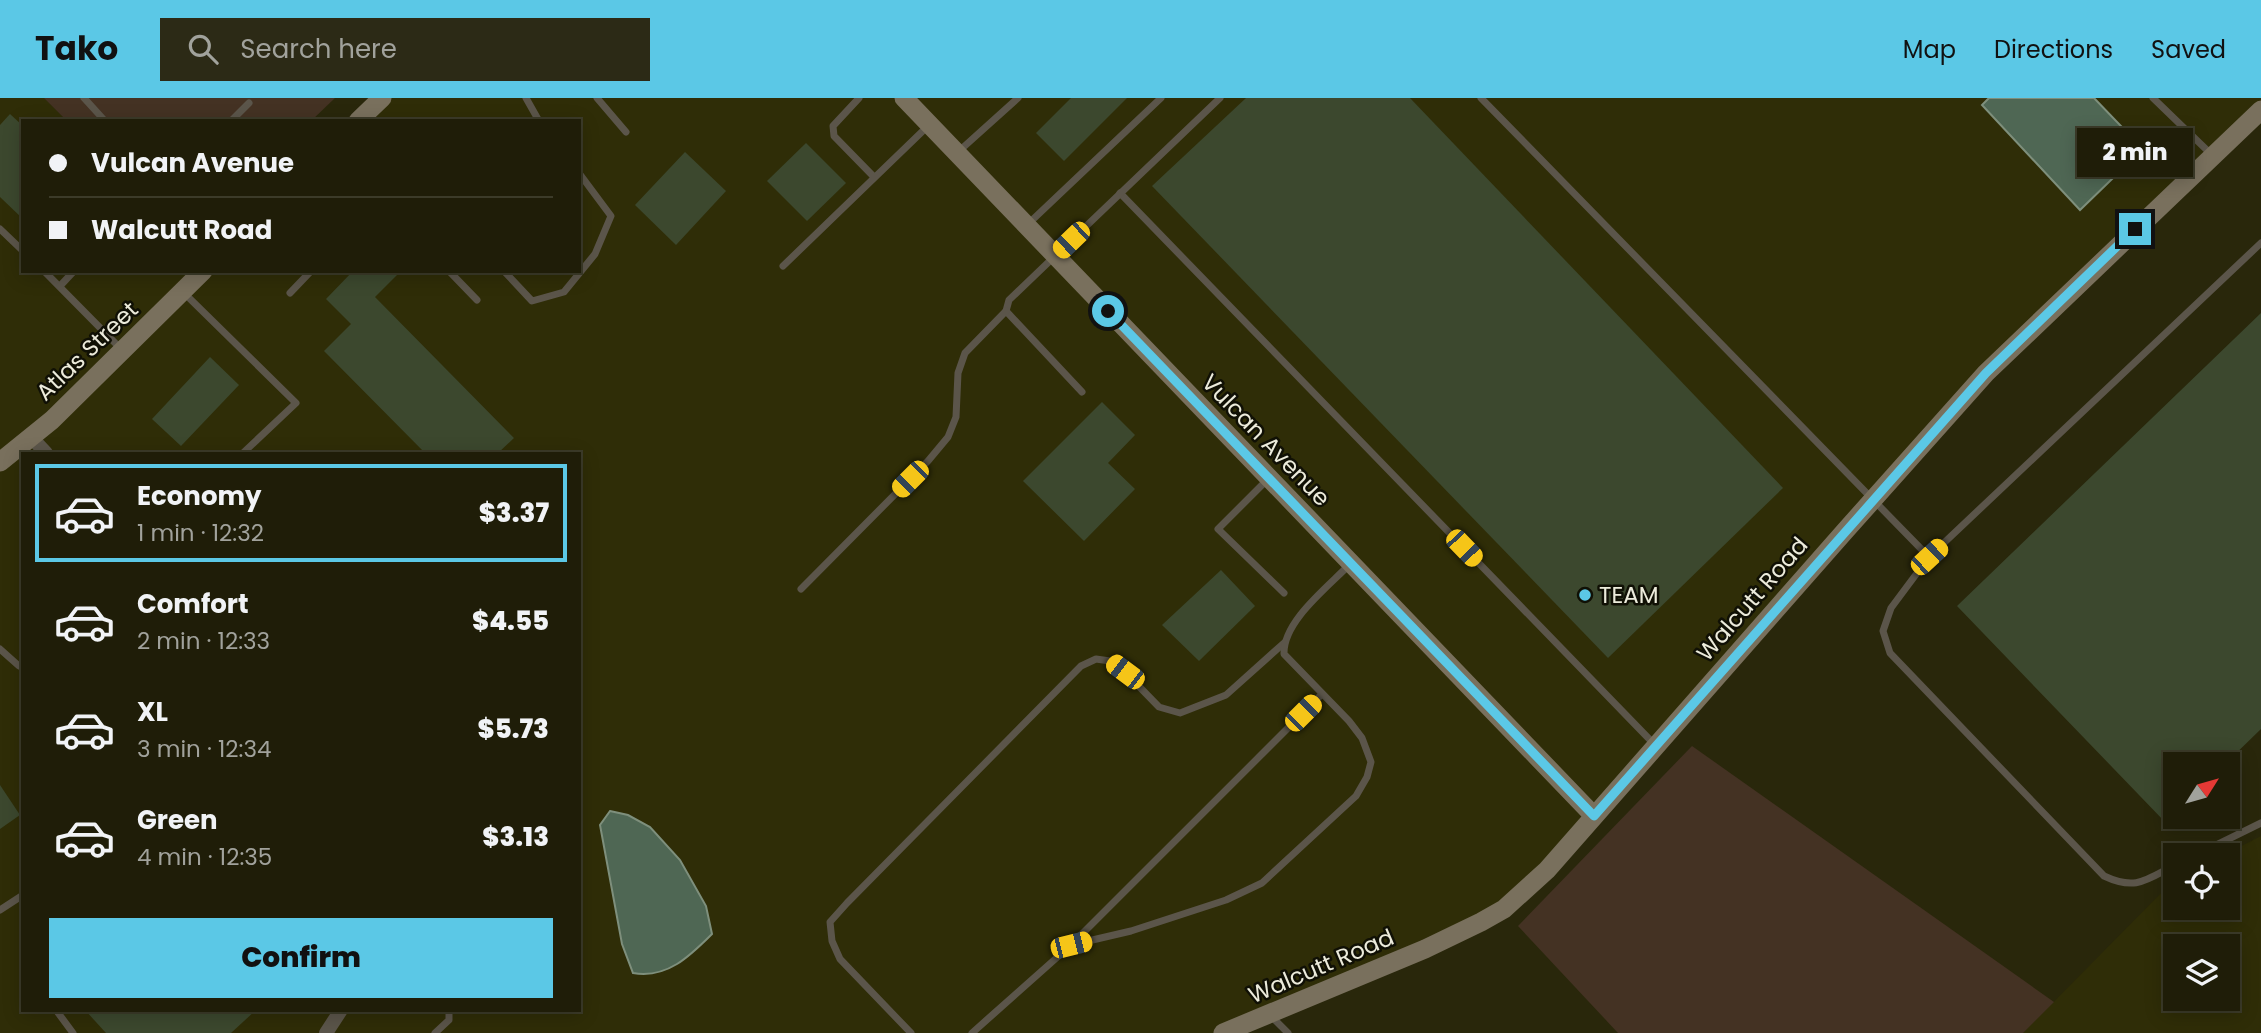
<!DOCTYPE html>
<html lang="en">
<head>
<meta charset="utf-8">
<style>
	body { margin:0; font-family:Poppins,sans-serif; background:#2c2a16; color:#f1f3f6; height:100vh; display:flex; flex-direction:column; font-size:26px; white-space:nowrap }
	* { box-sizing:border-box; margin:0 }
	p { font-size:23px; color:#a1a29c }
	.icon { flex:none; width:38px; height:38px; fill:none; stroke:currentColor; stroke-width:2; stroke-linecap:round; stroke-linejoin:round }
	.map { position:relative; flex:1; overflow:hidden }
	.details { position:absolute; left:21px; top:354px; width:560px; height:560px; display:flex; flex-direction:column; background:#1f1d08; border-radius:0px; box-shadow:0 4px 18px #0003,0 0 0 2px #3c3b29 }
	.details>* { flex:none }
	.hud { position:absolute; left:21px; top:21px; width:560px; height:154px; border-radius:0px; box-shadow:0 4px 18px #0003,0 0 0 2px #3c3b29; display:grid; align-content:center; height:154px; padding:0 28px; background:#1f1d08 }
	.needle { width:46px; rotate:53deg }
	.buttons { position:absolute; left:2163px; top:654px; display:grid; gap:14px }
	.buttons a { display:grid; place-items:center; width:77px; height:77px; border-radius:0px; background:#1f1d08; box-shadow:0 4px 18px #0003,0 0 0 2px #3c3b29; font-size:35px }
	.end { position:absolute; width:32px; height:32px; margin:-16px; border:9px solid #5bc8e6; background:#111; box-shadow:0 0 0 4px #111 }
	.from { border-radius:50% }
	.bubble { position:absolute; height:49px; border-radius:0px; background:#1f1d08; box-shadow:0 4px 18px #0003,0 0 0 2px #3c3b29; font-size:23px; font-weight:800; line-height:49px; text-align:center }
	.car { position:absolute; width:21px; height:42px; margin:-21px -10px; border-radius:9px; box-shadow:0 0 5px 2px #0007; background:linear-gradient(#f5c518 24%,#345 0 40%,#f5c518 0 76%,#345 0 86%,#f5c518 0) }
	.hud b { display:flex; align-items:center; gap:24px; height:66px; font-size:26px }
	.hud b+b { border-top:2px solid #3c3b29 }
	.hud i { width:18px; height:18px; background:#f1f3f6 }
	ul { padding:12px 0 0; list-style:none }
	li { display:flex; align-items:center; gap:21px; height:98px; margin:0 14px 10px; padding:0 14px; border:4px solid transparent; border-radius:0px }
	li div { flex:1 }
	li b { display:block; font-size:26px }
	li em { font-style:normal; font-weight:800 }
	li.selected { border-color:#5bc8e6 }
	li>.icon { width:63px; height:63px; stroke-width:1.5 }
	.action { display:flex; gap:14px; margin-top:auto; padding:14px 28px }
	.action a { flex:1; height:80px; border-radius:0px; background:#5bc8e6; color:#111; font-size:28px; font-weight:800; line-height:80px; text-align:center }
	header { display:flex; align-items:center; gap:42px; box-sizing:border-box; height:98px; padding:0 35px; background:#5bc8e6; color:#111 }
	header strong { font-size:33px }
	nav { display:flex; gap:38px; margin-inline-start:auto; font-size:24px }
	.search { width:490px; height:63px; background:#2c2a16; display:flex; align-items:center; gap:18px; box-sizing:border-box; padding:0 24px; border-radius:0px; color:#a1a29c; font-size:26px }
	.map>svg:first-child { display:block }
</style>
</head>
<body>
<header>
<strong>Tako</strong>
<div class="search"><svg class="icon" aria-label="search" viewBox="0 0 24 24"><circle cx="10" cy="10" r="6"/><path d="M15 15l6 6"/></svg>Search here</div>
<nav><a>Map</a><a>Directions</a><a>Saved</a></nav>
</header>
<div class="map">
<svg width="2261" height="935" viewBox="0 0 2261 935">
	<rect width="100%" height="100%" fill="#29270b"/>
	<g fill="#2f2d07" fill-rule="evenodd">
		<path d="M0 0H44L67 23H23V173H579V23H358L382 0H2261V12L2019 242 1523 795 1223 935H0ZM23 355H579V912H23Z"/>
		<path d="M2261 738V935H2023L2173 783 2175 782V810H2228V758H2222ZM2175 849H2228V901H2175Z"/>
	</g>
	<g fill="#443223">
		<polygon points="44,0 335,0 311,23 67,23"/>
		<polygon points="1692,648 2054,904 2023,935 1618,935 1518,828"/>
	</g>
	<g fill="#4f6754" stroke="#7e8f7c" stroke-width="2">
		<polygon points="1989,0 2094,0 2143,51 2080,112 1982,7"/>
		<path d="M610 713 628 717 650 729 680 762 706 808 712 836C690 858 667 881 633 875L622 846 600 727Z"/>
	</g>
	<g fill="#3c482e">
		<polygon points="1071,0 1127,0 1064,63 1036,35"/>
		<polygon points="1246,0 1410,0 1783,390 1608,560 1152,88"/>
		<polygon points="10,16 23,28 23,121 0,99 0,27"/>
		<polygon points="806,45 846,85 807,123 767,83"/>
		<polygon points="685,54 726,93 676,147 635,107"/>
		<polygon points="353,173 393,173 397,177 375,199 514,340 498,355 425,355 324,253 351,226 326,201"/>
		<polygon points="2261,215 2261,631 2224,667 2175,667 2175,714 2165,724 1957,508"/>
		<polygon points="210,259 239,287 181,348 152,321"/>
		<polygon points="1102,304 1135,337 1108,365 1135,391 1084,443 1023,383"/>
		<polygon points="1221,472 1255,508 1199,563 1162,527"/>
		<polygon points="0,687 20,717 0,731"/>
		<polygon points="85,912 256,912 231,935 106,935"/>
	</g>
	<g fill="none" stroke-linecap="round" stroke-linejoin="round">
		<g stroke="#5b554a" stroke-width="7">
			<polyline points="84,0 105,23"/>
			<polyline points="526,0 539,23"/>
			<polyline points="597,0 626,34"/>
			<polyline points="859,0 833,28 834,38 874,79"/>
			<path d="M1481 0 1929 459 1891 510 1883 533 1890 555 2104 778C2136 793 2146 782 2175 767"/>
			<polyline points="2153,0 2212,57"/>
			<polyline points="231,23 249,5"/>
			<polyline points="958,54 1018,0"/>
			<polyline points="1120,95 1655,647"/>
			<polyline points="1027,127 1161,0"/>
			<polyline points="0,131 23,153"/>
			<polyline points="783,168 929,27"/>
			<polyline points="44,173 122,252"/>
			<polyline points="449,173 477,202"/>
			<polyline points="504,173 532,203 564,194 595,156 611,118 579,75"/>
			<polyline points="60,188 74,173"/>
			<polyline points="183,194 296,305 243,355"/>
			<polyline points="290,195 311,173"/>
			<polyline points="1082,294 1006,213 1009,202 1220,0"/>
			<polyline points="1268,381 1218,431 1284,495"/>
			<polyline points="1929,459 2261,145"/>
			<polyline points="801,491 928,363 948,339 956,319 958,275 965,255 1006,213"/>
			<polyline points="0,551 19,568"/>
			<polyline points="2194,758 2261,725"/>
			<polyline points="0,812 23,797"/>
			<polyline points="1072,846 1322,596"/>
			<polyline points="56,912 73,935"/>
			<polyline points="1272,919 1288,935"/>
			<polyline points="435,935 449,922 449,912"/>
			<polyline points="911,935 840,861 832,843 830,824 847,805 1081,568 1096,561 1110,563 1125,574 1159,609 1180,615 1226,597 1284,545"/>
			<path d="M972 935 1071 847 1131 833 1226 802 1262 785 1356 698 1367 679 1371 664 1362 640 1349 623 1284 556C1283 523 1328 489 1350 466"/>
		</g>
		<g stroke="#5b554a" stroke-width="14">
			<polyline points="31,339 46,355"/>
			<polyline points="326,935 341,912"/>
		</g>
		<g stroke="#79705d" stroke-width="19">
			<polyline points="904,0 1594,718"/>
			<polyline points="358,23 382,0"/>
			<polyline points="0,364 52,322 203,173"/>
			<polyline points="1223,935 1425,851 1481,824 1504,811 1547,772 1845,433 1986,275 2261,12"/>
		</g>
	</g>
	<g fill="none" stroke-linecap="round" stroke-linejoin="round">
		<polyline stroke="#5bc8e6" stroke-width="9" points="1108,213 1594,718 1986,275 2135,131"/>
	</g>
	<circle fill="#5bc8e6" stroke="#101005" stroke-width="2.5" cx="1585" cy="497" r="7"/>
	<g text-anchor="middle" stroke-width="5" stroke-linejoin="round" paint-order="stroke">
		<g font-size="23" fill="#ecebdb" stroke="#101005">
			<text transform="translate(87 253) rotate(-44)" y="8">Atlas Street</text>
			<text transform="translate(1266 342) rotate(46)" y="8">Vulcan Avenue</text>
			<text transform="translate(1752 501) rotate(-49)" y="8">Walcutt Road</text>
			<text transform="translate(1321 868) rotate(-23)" y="8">Walcutt Road</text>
		</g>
		<g font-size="23" fill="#ecebdb" stroke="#101005" text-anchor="start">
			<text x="1599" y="505">TEAM</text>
		</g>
	</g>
</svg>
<div class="buttons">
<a><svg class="needle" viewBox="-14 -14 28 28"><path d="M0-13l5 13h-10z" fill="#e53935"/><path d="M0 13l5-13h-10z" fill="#a1a29c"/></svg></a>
<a><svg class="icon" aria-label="locate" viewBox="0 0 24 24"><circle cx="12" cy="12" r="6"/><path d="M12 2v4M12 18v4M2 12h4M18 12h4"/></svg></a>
<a><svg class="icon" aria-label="layers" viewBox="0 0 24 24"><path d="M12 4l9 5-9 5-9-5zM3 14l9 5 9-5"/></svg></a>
</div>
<i class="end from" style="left:1108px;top:213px"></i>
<i class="end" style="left:2135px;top:131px"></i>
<div class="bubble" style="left:2077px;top:30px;width:116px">2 min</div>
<i class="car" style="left:1071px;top:142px;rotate:226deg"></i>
<i class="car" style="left:910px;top:381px;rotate:225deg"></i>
<i class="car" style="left:1464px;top:450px;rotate:136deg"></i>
<i class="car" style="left:1929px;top:459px;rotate:47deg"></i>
<i class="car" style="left:1125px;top:574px;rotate:307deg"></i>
<i class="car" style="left:1303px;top:615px;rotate:45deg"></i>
<i class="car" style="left:1071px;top:847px;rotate:76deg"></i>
<div class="hud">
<b><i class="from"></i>Vulcan Avenue</b>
<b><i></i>Walcutt Road</b>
</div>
<section class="details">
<ul>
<li class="selected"><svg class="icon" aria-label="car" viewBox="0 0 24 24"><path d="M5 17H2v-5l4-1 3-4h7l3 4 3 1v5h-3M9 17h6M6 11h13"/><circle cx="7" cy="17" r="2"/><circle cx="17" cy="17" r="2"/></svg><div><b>Economy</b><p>1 min · 12:32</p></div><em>$3.37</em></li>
<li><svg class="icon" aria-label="car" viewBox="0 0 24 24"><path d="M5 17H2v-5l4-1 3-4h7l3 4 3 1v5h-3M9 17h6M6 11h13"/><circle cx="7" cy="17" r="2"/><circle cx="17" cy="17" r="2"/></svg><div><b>Comfort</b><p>2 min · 12:33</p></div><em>$4.55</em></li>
<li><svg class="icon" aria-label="car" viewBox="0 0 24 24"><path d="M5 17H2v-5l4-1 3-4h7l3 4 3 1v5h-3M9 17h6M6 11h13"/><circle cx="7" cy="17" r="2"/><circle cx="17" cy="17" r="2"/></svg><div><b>XL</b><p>3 min · 12:34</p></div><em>$5.73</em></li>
<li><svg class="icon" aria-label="car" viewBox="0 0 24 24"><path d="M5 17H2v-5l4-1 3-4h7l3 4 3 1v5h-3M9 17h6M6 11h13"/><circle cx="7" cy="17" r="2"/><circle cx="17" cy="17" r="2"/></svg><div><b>Green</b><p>4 min · 12:35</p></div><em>$3.13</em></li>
</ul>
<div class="action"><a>Confirm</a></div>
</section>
</div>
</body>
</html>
